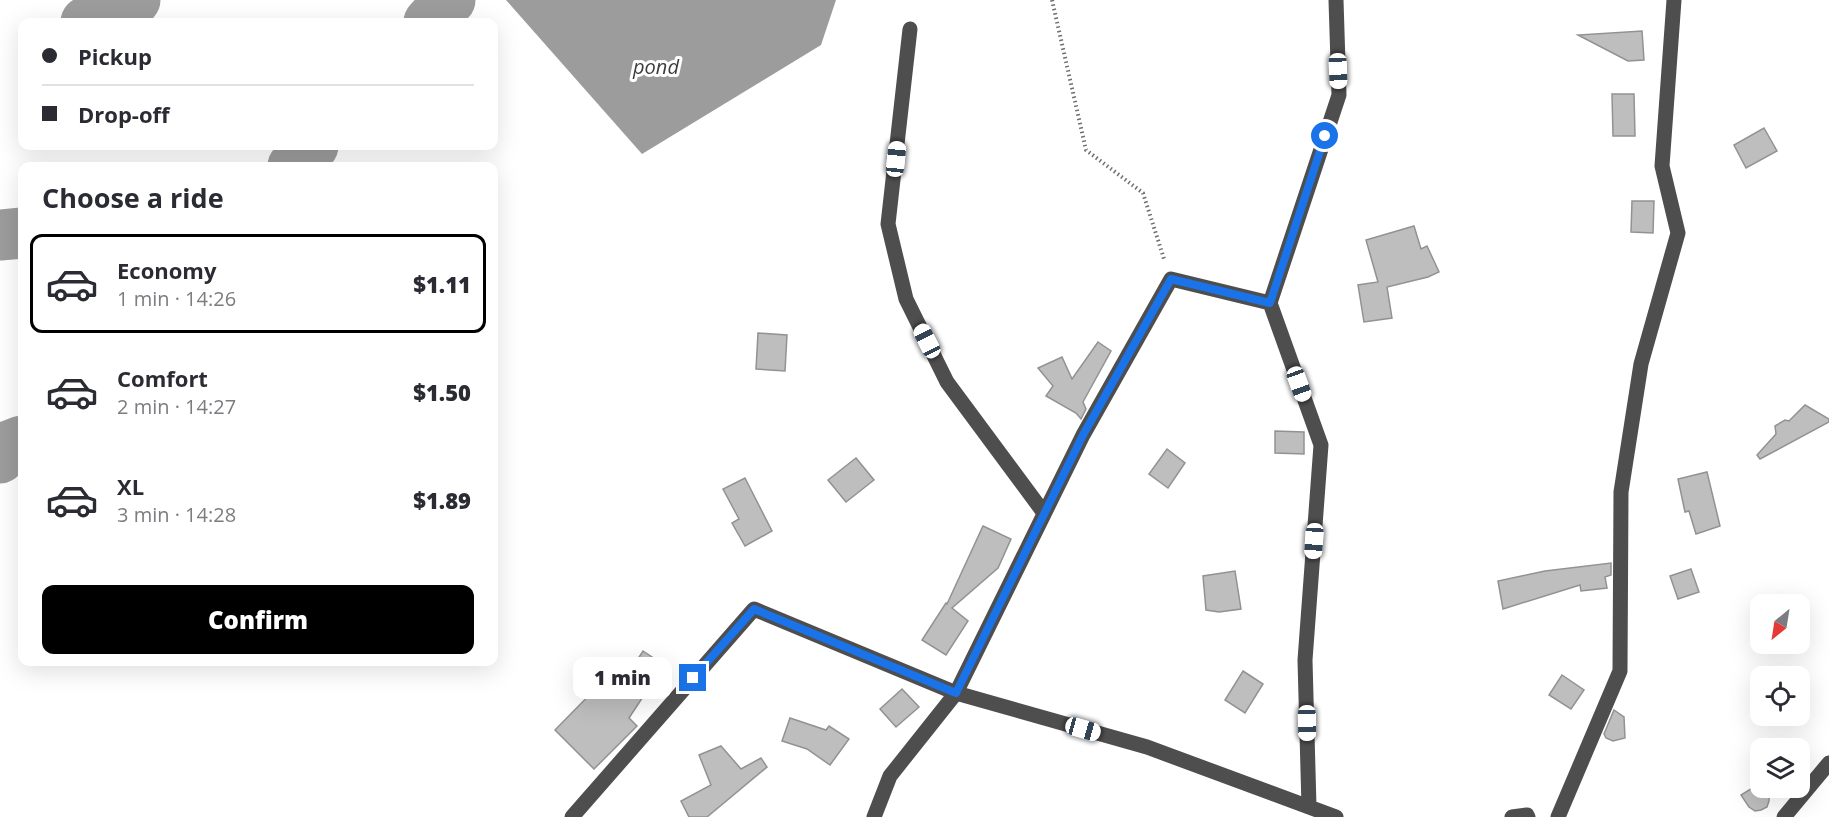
<!DOCTYPE html>
<html lang="en">
<head>
<meta charset="utf-8">
<style>
	body { margin:0; font-family:"Open Sans",sans-serif; background:#f7f7f7; color:#2b2b33; height:100vh; display:flex; flex-direction:column; font-size:22px; white-space:nowrap }
	* { box-sizing:border-box; margin:0 }
	p { font-size:20px; color:#7c7c81 }
	.icon { flex:none; width:33px; height:33px; fill:none; stroke:currentColor; stroke-width:2; stroke-linecap:round; stroke-linejoin:round }
	.map { position:relative; flex:1; overflow:hidden }
	.side { position:absolute; left:18px; top:162px; width:480px; height:504px; display:flex; flex-direction:column; background:#fff; border-radius:12px; box-shadow:0 6px 24px #0002 }
	.side>* { flex:none }
	.top-card { position:absolute; left:18px; top:18px; width:480px; height:132px; border-radius:12px; box-shadow:0 6px 24px #0002; display:grid; align-content:center; height:132px; padding:0 24px; background:#fff }
	.needle { width:39px; rotate:210deg }
	.buttons { position:absolute; left:1750px; top:594px; display:grid; gap:12px }
	.buttons a { display:grid; place-items:center; width:60px; height:60px; border-radius:12px; background:#fff; box-shadow:0 6px 24px #0002; font-size:30px }
	.end { position:absolute; width:27px; height:27px; margin:-14px; border:8px solid #1a73e8; background:#fff; box-shadow:0 0 0 3px #fff }
	.from { border-radius:50% }
	.bubble { position:absolute; height:42px; border-radius:12px; background:#fff; box-shadow:0 6px 24px #0002; font-size:20px; font-weight:800; line-height:42px; text-align:center }
	.car { position:absolute; width:18px; height:36px; margin:-18px -9px; border-radius:8px; box-shadow:0 0 4px 2px #0007; background:linear-gradient(#fff 24%,#345 0 40%,#fff 0 76%,#345 0 86%,#fff 0) }
	.top-card b { display:flex; align-items:center; gap:21px; height:57px; font-size:22px }
	.top-card b+b { border-top:2px solid #e1e1e2 }
	.top-card i { width:15px; height:15px; background:#2b2b33 }
	ul { padding:0; list-style:none }
	li { display:flex; align-items:center; gap:18px; height:99px; margin:0 12px 9px; padding:0 12px; border:3px solid transparent; border-radius:12px }
	li div { flex:1 }
	li b { display:block; font-size:22px }
	li em { font-style:normal; font-weight:800 }
	li.active { border-color:#000 }
	li>.icon { width:54px; height:54px; stroke-width:1.5 }
	h2 { padding:0 24px; font-size:27px; line-height:72px }
	.action { display:flex; gap:12px; margin-top:auto; padding:12px 24px }
	.action a { flex:1; height:69px; border-radius:12px; background:#000; color:#fff; font-size:24px; font-weight:800; line-height:69px; text-align:center }
	.map>svg:first-child { display:block }
</style>
</head>
<body>
<div class="map">
<svg width="1829" height="817" viewBox="0 0 1829 817">
	<rect width="100%" height="100%" fill="#fff"/>
	<polygon fill="#9c9c9c" points="506,0 836,0 821,45 642,154"/>
	<g fill="none" stroke-linecap="round" stroke-linejoin="round">
		<g stroke="#9c9c9c" stroke-width="51">
			<polyline points="86,22 135,0"/>
			<polyline points="429,22 450,0"/>
			<polyline points="293,166 313,146"/>
			<polyline points="0,235 22,233"/>
			<polyline points="0,458 6,447 22,441"/>
		</g>
	</g>
	<g fill="#bebebe" stroke="#929292" stroke-width="1.5">
		<polygon points="1642,31 1644,60 1628,61 1578,35"/>
		<polygon points="1612,94 1634,94 1635,136 1613,136"/>
		<polygon points="1764,128 1777,151 1746,168 1734,145"/>
		<polygon points="1632,201 1654,201 1653,233 1631,232"/>
		<polygon points="1414,226 1421,249 1427,246 1439,272 1428,277 1387,287 1392,318 1364,322 1358,285 1378,282 1366,240"/>
		<polygon points="758,333 787,335 785,371 756,369"/>
		<polygon points="1098,342 1111,351 1083,402 1086,409 1081,419 1076,413 1046,396 1053,386 1038,368 1062,357 1072,379"/>
		<polygon points="1805,405 1829,419 1829,422 1760,459 1757,455 1776,434 1775,426 1785,420 1789,421"/>
		<polygon points="1275,431 1304,432 1304,454 1275,453"/>
		<polygon points="1167,449 1185,463 1168,488 1149,474"/>
		<polygon points="856,458 874,480 846,502 828,480"/>
		<polygon points="1707,472 1720,526 1696,534 1689,511 1685,512 1678,479"/>
		<polygon points="745,478 772,531 745,546 732,523 739,519 723,489"/>
		<polygon points="983,526 1011,539 998,568 952,608 968,621 946,655 922,640 946,603 947,604"/>
		<polygon points="1611,563 1611,575 1605,577 1607,588 1581,591 1580,585 1503,609 1498,581 1545,571"/>
		<polygon points="1691,569 1699,592 1678,599 1670,576"/>
		<polygon points="1235,571 1241,609 1219,612 1206,610 1203,576"/>
		<polygon points="643,651 664,665 629,718 637,726 594,769 555,730 612,672 619,688"/>
		<polygon points="1243,671 1263,684 1245,713 1225,700"/>
		<polygon points="1562,675 1584,690 1571,709 1549,695"/>
		<polygon points="902,689 919,707 896,727 880,709"/>
		<polygon points="1614,710 1624,717 1625,738 1613,741 1606,738 1604,734"/>
		<polygon points="790,718 826,730 829,726 849,739 830,765 807,749 782,741"/>
		<polygon points="721,746 741,769 761,758 767,767 707,817 689,817 681,801 711,785 699,755"/>
		<polygon points="1757,785 1766,789 1769,795 1769,801 1767,807 1761,810 1755,811 1749,807 1741,795"/>
	</g>
	<g fill="none" stroke-linecap="round" stroke-linejoin="round">
		<polyline stroke="#707070" stroke-width="4" stroke-dasharray="1.5 3" stroke-linecap="butt" points="1052,0 1086,150 1143,193 1164,259"/>
		<g stroke="#4e4e4e" stroke-width="15">
			<polyline points="910,29 888,224 906,299 947,382 1044,513"/>
			<polyline points="1270,303 1339,95 1336,0"/>
			<polyline points="1309,807 1305,660 1321,445 1270,303 1171,279 1083,435 956,693 1147,747 1336,817"/>
			<polyline points="572,817 754,609 956,693 890,776 874,817"/>
			<polyline points="1512,817 1527,815 1528,817"/>
			<polyline points="1558,817 1620,671 1621,492 1641,364 1678,233 1662,166 1674,0"/>
			<polyline points="1784,817 1829,763"/>
		</g>
	</g>
	<g fill="none" stroke-linecap="round" stroke-linejoin="round">
		<polyline stroke="#1a73e8" stroke-width="8" points="693,678 754,609 956,693 1083,435 1171,279 1270,303 1325,136"/>
	</g>
	<g text-anchor="middle" stroke-width="6" stroke-linejoin="round" paint-order="stroke">
		<g font-size="20" font-style="italic" fill="#3d3d3d" stroke="#fff">
			<text x="656" y="74">pond</text>
		</g>
	</g>
</svg>
<div class="buttons">
<a><svg class="needle" viewBox="-14 -14 28 28"><path d="M0-13l5 13h-10z" fill="#e53935"/><path d="M0 13l5-13h-10z" fill="#7c7c81"/></svg></a>
<a><svg class="icon" aria-label="locate" viewBox="0 0 24 24"><circle cx="12" cy="12" r="6"/><path d="M12 2v4M12 18v4M2 12h4M18 12h4"/></svg></a>
<a><svg class="icon" aria-label="layers" viewBox="0 0 24 24"><path d="M12 4l9 5-9 5-9-5zM3 14l9 5 9-5"/></svg></a>
</div>
<i class="end from" style="left:1325px;top:136px"></i>
<i class="end" style="left:693px;top:678px"></i>
<div class="bubble" style="left:573px;top:657px;width:99px">1 min</div>
<i class="car" style="left:1338px;top:71px;rotate:178deg"></i>
<i class="car" style="left:896px;top:159px;rotate:6deg"></i>
<i class="car" style="left:927px;top:341px;rotate:333deg"></i>
<i class="car" style="left:1299px;top:384px;rotate:160deg"></i>
<i class="car" style="left:1314px;top:541px;rotate:184deg"></i>
<i class="car" style="left:1307px;top:723px;rotate:179deg"></i>
<i class="car" style="left:1083px;top:729px;rotate:106deg"></i>
<div class="top-card">
<b><i class="from"></i>Pickup</b>
<b><i></i>Drop-off</b>
</div>
<section class="side">
<h2>Choose a ride</h2>
<ul>
<li class="active"><svg class="icon" aria-label="car" viewBox="0 0 24 24"><path d="M5 17H2v-5l4-1 3-4h7l3 4 3 1v5h-3M9 17h6M6 11h13"/><circle cx="7" cy="17" r="2"/><circle cx="17" cy="17" r="2"/></svg><div><b>Economy</b><p>1 min · 14:26</p></div><em>$1.11</em></li>
<li><svg class="icon" aria-label="car" viewBox="0 0 24 24"><path d="M5 17H2v-5l4-1 3-4h7l3 4 3 1v5h-3M9 17h6M6 11h13"/><circle cx="7" cy="17" r="2"/><circle cx="17" cy="17" r="2"/></svg><div><b>Comfort</b><p>2 min · 14:27</p></div><em>$1.50</em></li>
<li><svg class="icon" aria-label="car" viewBox="0 0 24 24"><path d="M5 17H2v-5l4-1 3-4h7l3 4 3 1v5h-3M9 17h6M6 11h13"/><circle cx="7" cy="17" r="2"/><circle cx="17" cy="17" r="2"/></svg><div><b>XL</b><p>3 min · 14:28</p></div><em>$1.89</em></li>
</ul>
<div class="action"><a>Confirm</a></div>
</section>
</div>
</body>
</html>
